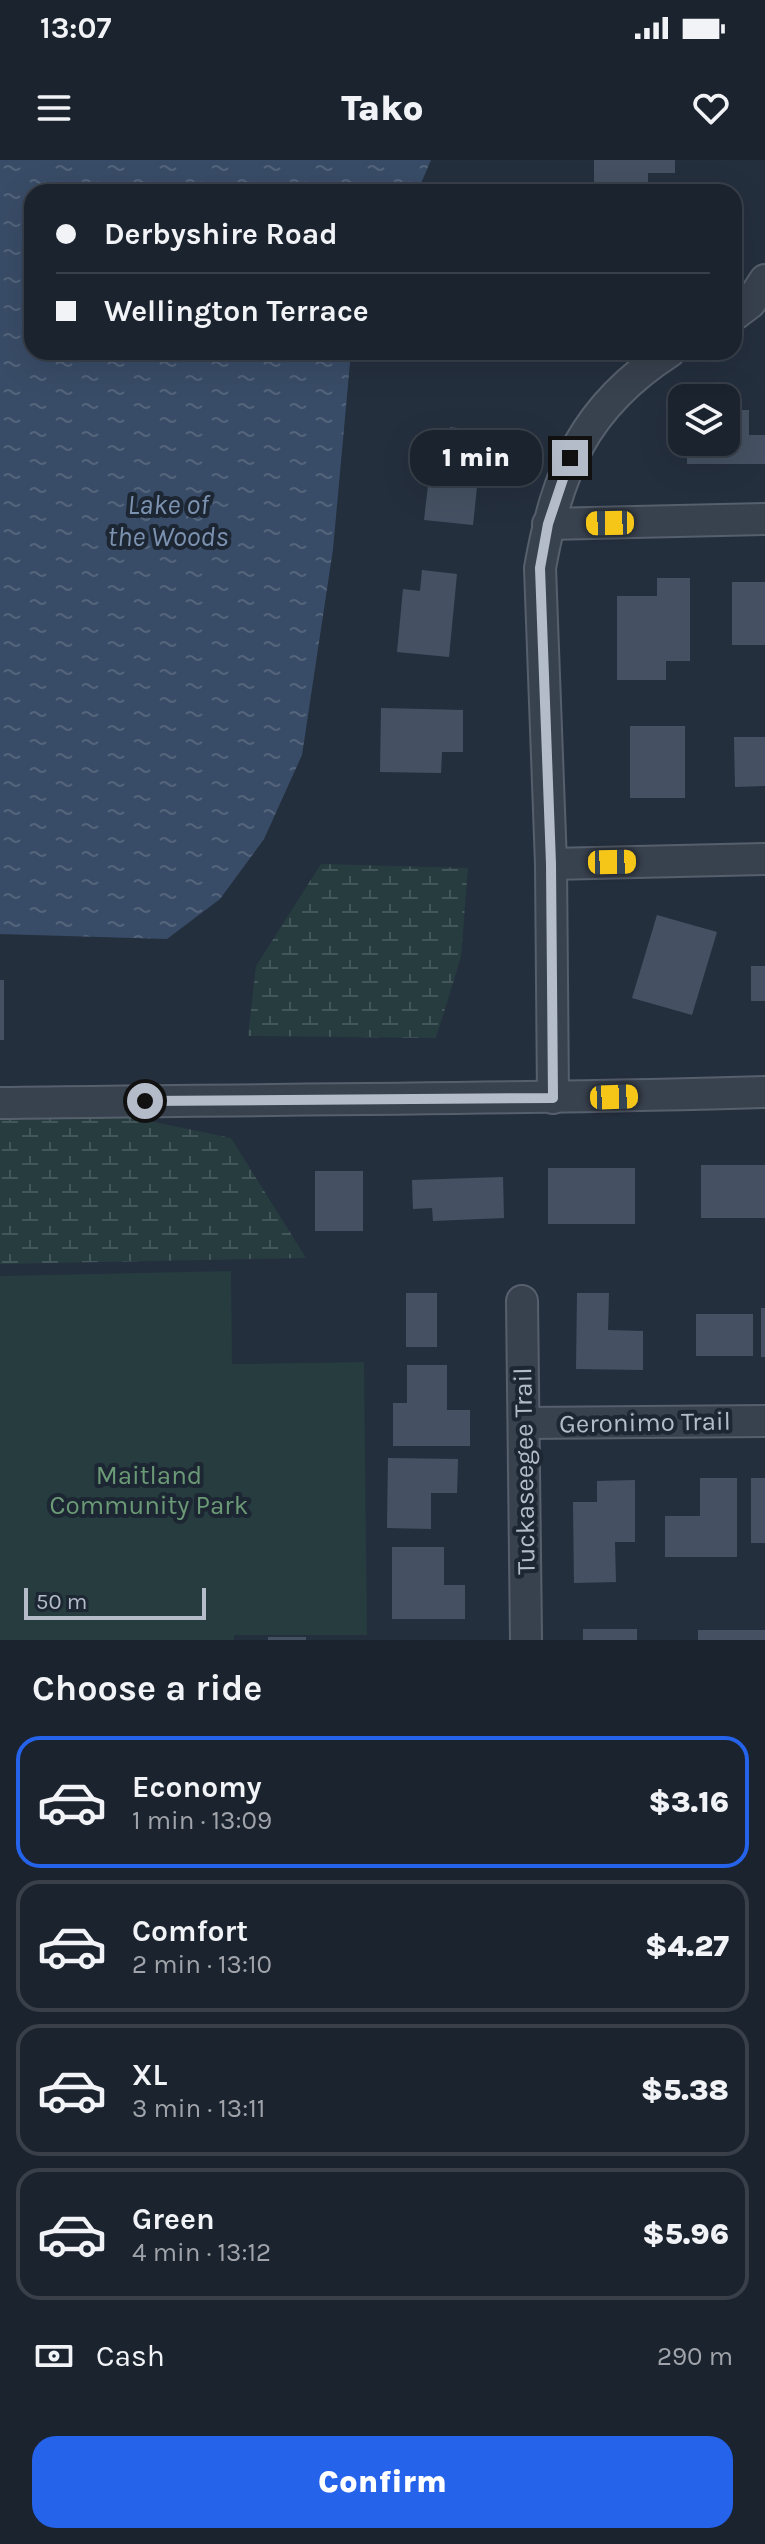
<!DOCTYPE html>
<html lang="en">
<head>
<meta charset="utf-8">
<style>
	body { margin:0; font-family:Karla,sans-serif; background:#282f3a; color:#f1f3f6; height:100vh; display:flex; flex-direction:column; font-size:30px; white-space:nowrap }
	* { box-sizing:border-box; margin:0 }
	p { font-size:26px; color:#a0a4aa }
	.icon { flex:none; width:44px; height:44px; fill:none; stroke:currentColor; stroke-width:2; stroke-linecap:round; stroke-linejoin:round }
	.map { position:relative; height:1480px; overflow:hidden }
	.side { display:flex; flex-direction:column; background:#1b232e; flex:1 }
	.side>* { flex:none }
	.hud { position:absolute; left:24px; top:24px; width:718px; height:176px; border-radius:24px; box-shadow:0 8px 32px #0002,0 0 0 2px #39404a; display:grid; align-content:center; height:176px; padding:0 32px; background:#1b232e }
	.tools { position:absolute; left:668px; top:224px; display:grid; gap:16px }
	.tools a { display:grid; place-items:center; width:72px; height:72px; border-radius:16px; background:#1b232e; box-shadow:0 8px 32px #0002,0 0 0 2px #39404a; font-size:40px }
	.scale { position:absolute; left:24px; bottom:20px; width:182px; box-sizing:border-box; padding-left:8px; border:4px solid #b4bcc9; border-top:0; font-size:22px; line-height:28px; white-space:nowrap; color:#b4bcc9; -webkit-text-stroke:6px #1d2633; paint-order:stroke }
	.end { position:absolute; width:36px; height:36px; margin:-18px; border:10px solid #b4bcc9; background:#111; box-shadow:0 0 0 4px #111 }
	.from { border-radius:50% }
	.bubble { position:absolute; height:56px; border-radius:24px; background:#1b232e; box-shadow:0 8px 32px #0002,0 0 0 2px #39404a; font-size:26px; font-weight:800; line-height:56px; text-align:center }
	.car { position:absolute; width:24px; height:48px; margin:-24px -12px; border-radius:10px; box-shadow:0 0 6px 2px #0007; background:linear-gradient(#f5c518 24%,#345 0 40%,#f5c518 0 76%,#345 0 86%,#f5c518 0) }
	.hud b { display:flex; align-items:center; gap:28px; height:76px; font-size:30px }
	.hud b+b { border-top:2px solid #39404a }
	.hud i { width:20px; height:20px; background:#f1f3f6 }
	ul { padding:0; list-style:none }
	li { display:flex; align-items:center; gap:24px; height:132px; margin:0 16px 12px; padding:0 16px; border:4px solid #39404a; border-radius:24px }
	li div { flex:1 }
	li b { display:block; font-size:30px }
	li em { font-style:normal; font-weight:800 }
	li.current { border-color:#2563eb }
	li>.icon { width:72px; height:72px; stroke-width:1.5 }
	h2 { padding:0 32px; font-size:36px; line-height:96px }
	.pay { display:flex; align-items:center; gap:20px; height:88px; padding:0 32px; font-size:30px }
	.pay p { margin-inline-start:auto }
	.action { display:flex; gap:16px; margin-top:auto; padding:16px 32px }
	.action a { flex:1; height:92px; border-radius:24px; background:#2563eb; color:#fff; font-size:32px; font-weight:800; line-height:92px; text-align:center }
	.status { display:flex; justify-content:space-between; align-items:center; height:56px; padding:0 40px; background:#1b232e; direction:ltr }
	.status svg { height:22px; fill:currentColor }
	header { display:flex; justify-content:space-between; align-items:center; height:104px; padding:0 32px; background:#1b232e; font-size:36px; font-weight:800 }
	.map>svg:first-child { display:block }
</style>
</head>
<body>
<div class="status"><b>13:07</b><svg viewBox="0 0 49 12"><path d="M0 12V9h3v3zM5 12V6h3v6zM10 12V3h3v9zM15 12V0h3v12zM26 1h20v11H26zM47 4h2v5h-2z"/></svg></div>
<header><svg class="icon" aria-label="menu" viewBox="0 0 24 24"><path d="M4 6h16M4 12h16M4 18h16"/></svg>Tako<svg class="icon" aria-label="heart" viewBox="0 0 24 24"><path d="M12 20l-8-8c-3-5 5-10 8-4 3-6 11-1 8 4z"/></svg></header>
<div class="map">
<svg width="765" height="1480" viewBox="0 0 765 1480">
	<defs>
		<pattern id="wetland-marsh" width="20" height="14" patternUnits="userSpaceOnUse" patternTransform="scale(2)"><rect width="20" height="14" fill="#263c3f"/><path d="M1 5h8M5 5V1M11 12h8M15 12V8" fill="none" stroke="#435659"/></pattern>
		<pattern id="water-ripples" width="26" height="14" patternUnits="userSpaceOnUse" patternTransform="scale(2)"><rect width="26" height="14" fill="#394c67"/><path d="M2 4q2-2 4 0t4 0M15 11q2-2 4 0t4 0" fill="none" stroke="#53647b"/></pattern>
	</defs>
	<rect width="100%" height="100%" fill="#242f3e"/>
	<g fill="url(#wetland-marsh)">
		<polygon points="321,704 468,708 461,797 436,878 248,876 256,806"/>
		<polygon points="121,955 231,978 306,1098 0,1104 0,957"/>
	</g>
	<polygon fill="#263c3f" points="231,1111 232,1204 364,1202 367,1475 234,1475 234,1480 0,1480 0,1116"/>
	<polygon fill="url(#water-ripples)" points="0,0 431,0 419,28 414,32 32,32 32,192 351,192 333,389 302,595 264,679 220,739 167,779 0,774"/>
	<g fill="#455162">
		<polygon points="594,0 675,0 675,13 648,13 648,32 582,32 582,26 594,26"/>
		<polygon points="446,192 531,192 531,197 446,196"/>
		<polygon points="702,233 738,233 738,250 749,250 749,275 765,275 765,304 687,304 687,282 726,282 726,238 702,238"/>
		<polygon points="450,267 483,271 473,365 424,360 430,308 446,309"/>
		<polygon points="422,410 457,414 449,497 397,492 403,429 420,431"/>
		<polygon points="657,418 690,418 690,501 666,501 666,520 617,520 617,436 657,436"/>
		<rect x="732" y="422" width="33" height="63"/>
		<polygon points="381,548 463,550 463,592 442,592 441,613 380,612"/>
		<rect x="630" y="566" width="55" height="72"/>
		<polygon points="734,577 765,577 765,626 735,627"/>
		<polygon points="657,755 717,772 692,855 632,838"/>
		<rect x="751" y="806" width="14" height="35"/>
		<rect x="0" y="820" width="4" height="60"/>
		<rect x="701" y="1005" width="64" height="53"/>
		<rect x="548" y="1008" width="87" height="56"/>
		<rect x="315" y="1011" width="48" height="60"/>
		<polygon points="503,1017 504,1058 433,1061 432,1048 413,1049 412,1020"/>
		<rect x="406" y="1133" width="31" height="54"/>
		<polygon points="577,1133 609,1133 608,1170 643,1171 643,1210 576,1209"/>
		<rect x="761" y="1148" width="4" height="49"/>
		<rect x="696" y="1154" width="57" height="42"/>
		<polygon points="407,1205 447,1205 447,1250 470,1250 470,1286 393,1286 393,1243 407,1243"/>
		<polygon points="388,1298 458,1299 457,1333 431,1333 431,1369 387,1368"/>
		<polygon points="700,1318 737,1318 737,1397 665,1397 665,1356 700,1356"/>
		<rect x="751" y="1318" width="14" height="65"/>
		<polygon points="635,1320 635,1382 615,1382 616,1422 574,1423 573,1342 597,1342 597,1321"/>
		<polygon points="392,1387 444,1387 444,1425 465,1425 465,1459 392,1459"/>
		<rect x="583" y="1469" width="54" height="11"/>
		<rect x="698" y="1470" width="67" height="10"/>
		<rect x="268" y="1477" width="38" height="3"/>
	</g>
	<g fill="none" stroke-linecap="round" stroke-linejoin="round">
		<defs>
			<g id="minor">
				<polyline points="734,155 750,143 765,120"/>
				<polyline points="548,364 765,359"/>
				<polyline points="551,704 765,699"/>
				<path d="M553 938 551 704 540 408C557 312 584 247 669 192"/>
				<path d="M0 943C255 939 510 940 765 932"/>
				<polyline points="522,1141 526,1480"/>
				<polyline points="525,1263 765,1261"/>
			</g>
		</defs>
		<use href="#minor" stroke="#565f6c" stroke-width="34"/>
		<use href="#minor" stroke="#38414e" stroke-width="30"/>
	</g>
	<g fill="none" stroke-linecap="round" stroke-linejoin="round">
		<polyline stroke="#b4bcc9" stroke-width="10" points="145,941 553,938 551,704 540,408 548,364 570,298"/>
	</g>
	<g text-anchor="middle" stroke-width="8" stroke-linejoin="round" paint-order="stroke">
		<g font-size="26" fill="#b4bcc9" stroke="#1d2633">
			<text transform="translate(645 1262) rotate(-1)" y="9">Geronimo Trail</text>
			<text transform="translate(524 1311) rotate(-91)" y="9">Tuckaseegee Trail</text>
		</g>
		<g font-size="26" fill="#6b9a76" stroke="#1d2633">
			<text x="149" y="1324">Maitland<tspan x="149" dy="30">Community Park</tspan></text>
		</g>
		<g font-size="28" font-style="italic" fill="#7c92b1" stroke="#1d2633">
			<text x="168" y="354">Lake of<tspan x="168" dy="32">the Woods</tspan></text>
		</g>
	</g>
</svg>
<div class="tools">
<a><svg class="icon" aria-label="layers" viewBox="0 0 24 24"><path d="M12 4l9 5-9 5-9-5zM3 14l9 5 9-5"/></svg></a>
</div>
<div class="scale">50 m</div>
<i class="end from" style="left:145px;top:941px"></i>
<i class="end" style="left:570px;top:298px"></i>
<div class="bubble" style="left:410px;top:270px;width:132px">1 min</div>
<i class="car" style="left:610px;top:363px;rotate:269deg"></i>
<i class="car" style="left:612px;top:702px;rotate:89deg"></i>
<i class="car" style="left:614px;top:937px;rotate:88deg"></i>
<div class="hud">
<b><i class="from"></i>Derbyshire Road</b>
<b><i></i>Wellington Terrace</b>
</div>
</div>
<section class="side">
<h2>Choose a ride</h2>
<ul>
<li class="current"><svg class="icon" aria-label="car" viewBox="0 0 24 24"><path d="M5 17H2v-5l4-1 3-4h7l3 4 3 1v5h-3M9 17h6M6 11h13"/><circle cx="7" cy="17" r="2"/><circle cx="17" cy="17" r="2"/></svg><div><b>Economy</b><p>1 min · 13:09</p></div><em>$3.16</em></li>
<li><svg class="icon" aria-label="car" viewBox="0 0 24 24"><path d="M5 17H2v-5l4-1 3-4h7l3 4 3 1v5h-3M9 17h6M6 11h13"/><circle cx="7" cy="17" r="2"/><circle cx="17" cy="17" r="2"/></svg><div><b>Comfort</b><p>2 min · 13:10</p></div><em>$4.27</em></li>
<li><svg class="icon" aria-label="car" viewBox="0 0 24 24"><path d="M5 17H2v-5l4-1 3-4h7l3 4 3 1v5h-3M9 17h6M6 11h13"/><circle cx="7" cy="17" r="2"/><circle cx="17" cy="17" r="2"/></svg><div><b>XL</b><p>3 min · 13:11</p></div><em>$5.38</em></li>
<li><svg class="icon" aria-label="car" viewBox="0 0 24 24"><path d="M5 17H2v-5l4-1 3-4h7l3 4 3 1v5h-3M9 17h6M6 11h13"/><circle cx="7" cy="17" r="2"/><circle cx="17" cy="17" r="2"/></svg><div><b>Green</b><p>4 min · 13:12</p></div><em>$5.96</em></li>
</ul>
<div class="pay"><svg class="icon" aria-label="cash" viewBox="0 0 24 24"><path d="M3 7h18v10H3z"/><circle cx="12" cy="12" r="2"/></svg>Cash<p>290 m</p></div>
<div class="action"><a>Confirm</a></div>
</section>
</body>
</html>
